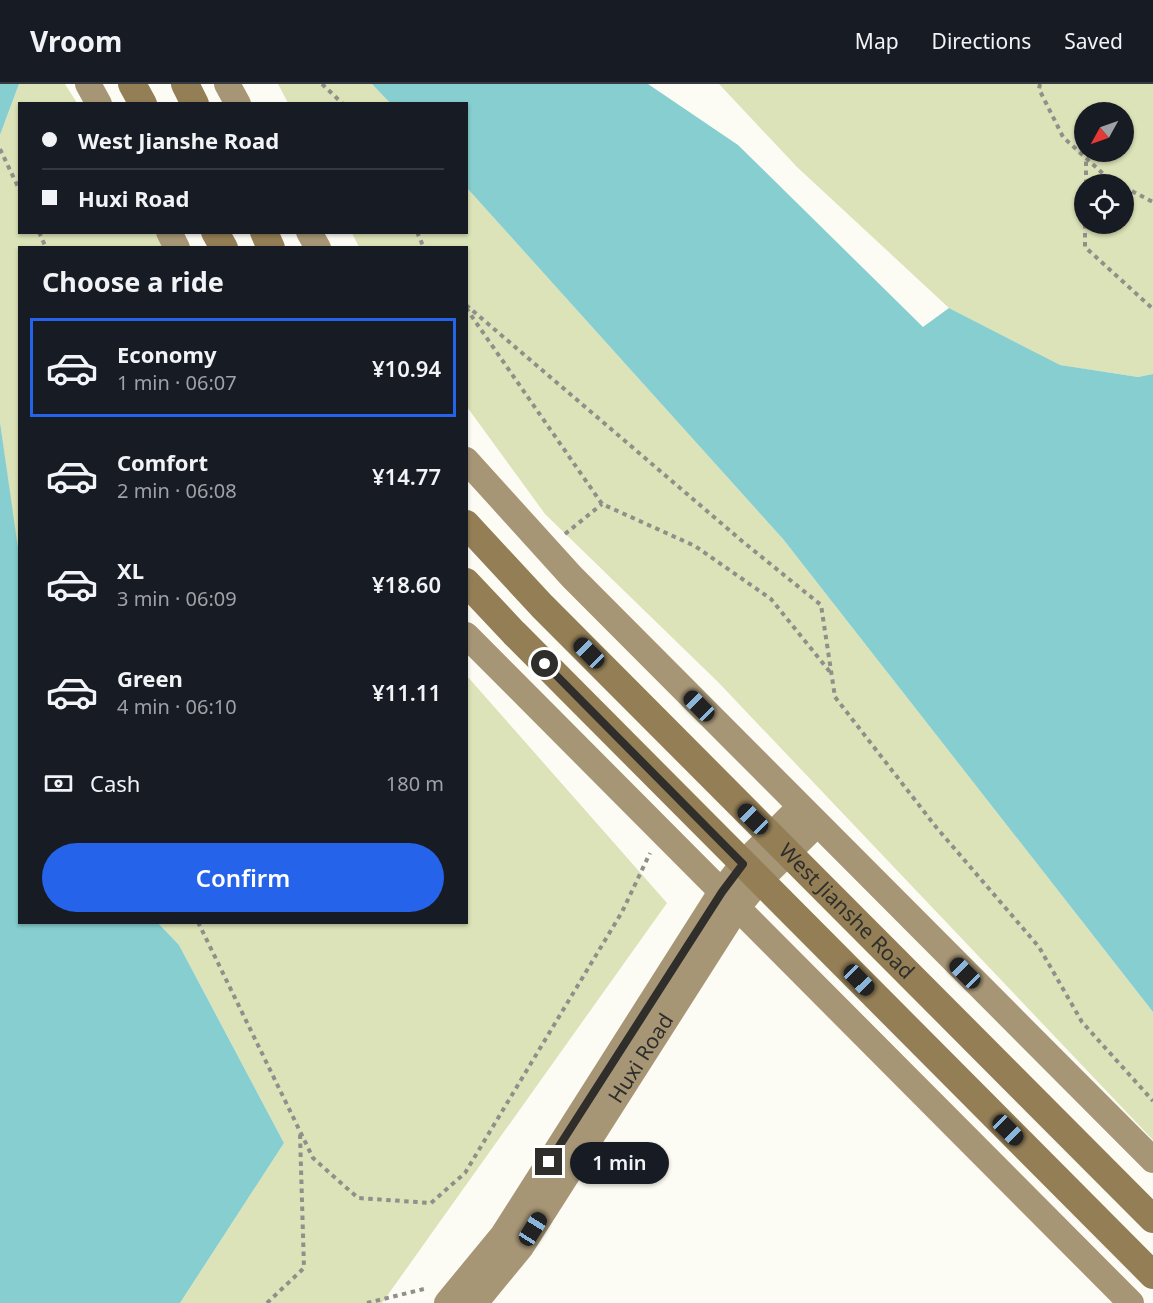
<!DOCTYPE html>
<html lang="en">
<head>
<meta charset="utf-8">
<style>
	body { margin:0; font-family:"Noto Sans",sans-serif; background:#20242c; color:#f1f3f6; height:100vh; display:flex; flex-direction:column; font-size:22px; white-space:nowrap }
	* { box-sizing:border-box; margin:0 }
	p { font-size:20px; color:#9ea1a6 }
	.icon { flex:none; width:33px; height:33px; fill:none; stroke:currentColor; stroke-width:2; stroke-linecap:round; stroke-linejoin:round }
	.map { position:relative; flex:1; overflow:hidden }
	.details { position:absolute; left:18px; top:162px; width:450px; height:678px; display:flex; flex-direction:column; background:#171b24; border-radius:0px; box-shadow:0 2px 4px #0004 }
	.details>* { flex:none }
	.banner { position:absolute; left:18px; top:18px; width:450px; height:132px; border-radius:0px; box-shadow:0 2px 4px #0004; display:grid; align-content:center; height:132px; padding:0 24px; background:#171b24 }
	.needle { width:39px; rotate:230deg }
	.fabs { position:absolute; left:1074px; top:18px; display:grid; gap:12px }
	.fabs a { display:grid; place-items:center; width:60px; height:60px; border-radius:50%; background:#171b24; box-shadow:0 2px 4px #0004; font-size:30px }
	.end { position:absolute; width:27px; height:27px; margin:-14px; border:8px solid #2f2e2b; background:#fff; box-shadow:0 0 0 3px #fff }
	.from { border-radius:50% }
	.bubble { position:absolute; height:42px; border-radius:21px; background:#171b24; box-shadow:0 2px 4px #0004; font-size:20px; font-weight:600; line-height:42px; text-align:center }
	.car { position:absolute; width:18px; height:36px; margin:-18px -9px; border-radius:8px; box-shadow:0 0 4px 2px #0007; background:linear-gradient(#222 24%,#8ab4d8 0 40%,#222 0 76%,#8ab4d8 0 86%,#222 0) }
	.banner b { display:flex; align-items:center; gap:21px; height:57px; font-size:22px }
	.banner b+b { border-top:2px solid #363941 }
	.banner i { width:15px; height:15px; background:#f1f3f6 }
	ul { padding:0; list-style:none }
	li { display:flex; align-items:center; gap:18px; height:99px; margin:0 12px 9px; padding:0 12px; border:3px solid transparent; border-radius:0px }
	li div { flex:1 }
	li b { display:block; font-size:22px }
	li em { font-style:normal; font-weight:600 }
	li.active { border-color:#2563eb }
	li>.icon { width:54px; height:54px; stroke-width:1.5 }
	h2 { padding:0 24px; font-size:27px; line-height:72px }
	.pay { display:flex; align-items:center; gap:15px; height:66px; padding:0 24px; font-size:22px }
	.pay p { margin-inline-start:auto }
	.button { display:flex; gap:12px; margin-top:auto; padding:12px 24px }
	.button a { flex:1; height:69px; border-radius:36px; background:#2563eb; color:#fff; font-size:24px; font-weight:600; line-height:69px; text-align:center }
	header { display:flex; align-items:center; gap:36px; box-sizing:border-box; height:84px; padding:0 30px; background:#171b24; border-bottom:2px solid #363941 }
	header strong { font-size:28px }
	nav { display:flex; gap:33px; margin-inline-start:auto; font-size:21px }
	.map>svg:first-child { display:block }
</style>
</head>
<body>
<header>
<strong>Vroom</strong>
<nav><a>Map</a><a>Directions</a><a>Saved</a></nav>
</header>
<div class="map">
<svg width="1153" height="1219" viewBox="0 0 1153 1219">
	<rect width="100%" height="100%" fill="#fdfcf4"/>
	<g fill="#dce3b8" fill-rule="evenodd">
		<polygon points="19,0 65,0 77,19 20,20 20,148 155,149 165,163 20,164 19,478 0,338 0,51"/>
		<polygon points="278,0 372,0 390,19 288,19"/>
		<path d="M719 0H1153V290L1138 293 1059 281 949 224 797 83ZM1084 28H1124V68H1084ZM1084 100H1124V140H1084Z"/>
		<polygon points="467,104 783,455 1153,928 1153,1056 719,599 545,430 467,323 466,164 359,163 352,149 466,148"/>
		<polygon points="467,592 667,819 382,1219 180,1219 284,1059 179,861 158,839 466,838"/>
	</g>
	<g fill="#86cecf">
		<polygon points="0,0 19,0 0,51"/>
		<polygon points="372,0 648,0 738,61 923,243 949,224 1060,281 1138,293 1153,290 1153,928 783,455 467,104 466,20 390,19"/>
		<polygon points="0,338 20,478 20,838 158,839 179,861 284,1059 180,1219 0,1219"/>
	</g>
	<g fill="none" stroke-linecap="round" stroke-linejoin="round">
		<g stroke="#908f8a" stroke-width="4" stroke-dasharray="4.5 4.5" stroke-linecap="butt">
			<polyline points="322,0 343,20"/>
			<polyline points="1040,0 1039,5 1063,53 1112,98 1118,100"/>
			<polyline points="0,65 20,107"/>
			<polyline points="1086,100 1086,75"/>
			<polyline points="1124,103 1153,118"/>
			<polyline points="1085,140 1085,163 1153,225"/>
			<polyline points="39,148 46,164"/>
			<polyline points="417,148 424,164"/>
			<polyline points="466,221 742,457 821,521 835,613 936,743 1039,863 1082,938 1153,1017"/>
			<polyline points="466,224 602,420 695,462 771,515 830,588"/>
			<polyline points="565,450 602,420"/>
			<polyline points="198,838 313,1074 358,1114 431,1119 465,1089 622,828 650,769"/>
			<polyline points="267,1219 304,1184 300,1050"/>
			<polyline points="367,1219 428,1204"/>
		</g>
		<g stroke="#a79676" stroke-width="26">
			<polyline points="88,0 99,20"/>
			<polyline points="227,0 238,20"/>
			<polyline points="169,148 177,164"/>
			<polyline points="309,148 318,164"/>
			<polyline points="466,376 572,493 1153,1076"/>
			<polyline points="466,551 1131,1219"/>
			<polyline points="447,1219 503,1151 721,808 743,780 800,723"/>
			<path id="s1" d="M475 1219 521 1163 737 824 760 796 817 740"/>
		</g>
		<g stroke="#937e56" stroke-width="28">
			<polyline points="132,0 143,20"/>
			<polyline points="185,0 195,20"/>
			<polyline points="215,148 224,164"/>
			<polyline points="264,148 271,164"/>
			<path id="s2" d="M466 440 542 522 1153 1135"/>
			<polyline points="466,498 514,549 1153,1191"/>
		</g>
	</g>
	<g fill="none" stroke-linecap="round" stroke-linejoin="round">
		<polyline stroke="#2f2e2b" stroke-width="8" points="545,580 743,780 722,808 549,1078"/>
	</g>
	<g text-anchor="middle" stroke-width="5" stroke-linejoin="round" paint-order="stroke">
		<g font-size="21" fill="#2f2e2b" stroke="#fdfcf4">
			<text dy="7" stroke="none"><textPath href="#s2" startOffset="543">West Jianshe Road</textPath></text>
			<text dy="7" stroke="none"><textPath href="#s1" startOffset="296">Huxi Road</textPath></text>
		</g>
	</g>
</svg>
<div class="fabs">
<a><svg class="needle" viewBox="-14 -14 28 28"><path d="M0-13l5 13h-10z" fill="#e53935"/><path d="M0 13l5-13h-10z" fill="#9ea1a6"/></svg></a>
<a><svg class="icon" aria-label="locate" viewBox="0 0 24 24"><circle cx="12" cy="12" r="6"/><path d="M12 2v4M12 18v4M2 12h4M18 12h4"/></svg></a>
</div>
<i class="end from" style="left:545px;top:580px"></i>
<i class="end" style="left:549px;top:1078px"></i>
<div class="bubble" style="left:570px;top:1058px;width:99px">1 min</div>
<i class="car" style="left:589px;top:569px;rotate:315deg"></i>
<i class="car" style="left:699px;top:622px;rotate:315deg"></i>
<i class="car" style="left:753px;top:735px;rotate:315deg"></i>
<i class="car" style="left:965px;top:889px;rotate:315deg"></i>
<i class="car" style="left:859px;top:896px;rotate:136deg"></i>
<i class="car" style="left:1008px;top:1046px;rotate:135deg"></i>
<i class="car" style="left:533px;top:1145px;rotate:32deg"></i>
<div class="banner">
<b><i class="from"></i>West Jianshe Road</b>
<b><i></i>Huxi Road</b>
</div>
<section class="details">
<h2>Choose a ride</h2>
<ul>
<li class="active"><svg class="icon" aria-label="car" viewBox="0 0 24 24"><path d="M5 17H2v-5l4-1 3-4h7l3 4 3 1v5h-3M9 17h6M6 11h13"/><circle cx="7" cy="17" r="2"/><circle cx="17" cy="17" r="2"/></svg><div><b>Economy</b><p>1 min · 06:07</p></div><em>¥10.94</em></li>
<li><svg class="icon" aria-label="car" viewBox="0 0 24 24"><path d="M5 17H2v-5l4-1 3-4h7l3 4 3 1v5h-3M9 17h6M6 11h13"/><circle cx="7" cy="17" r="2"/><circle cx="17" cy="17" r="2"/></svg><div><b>Comfort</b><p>2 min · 06:08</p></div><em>¥14.77</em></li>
<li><svg class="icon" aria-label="car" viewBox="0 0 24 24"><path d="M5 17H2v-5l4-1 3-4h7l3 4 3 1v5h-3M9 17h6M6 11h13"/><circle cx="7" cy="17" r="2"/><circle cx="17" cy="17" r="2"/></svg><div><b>XL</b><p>3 min · 06:09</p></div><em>¥18.60</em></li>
<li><svg class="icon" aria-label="car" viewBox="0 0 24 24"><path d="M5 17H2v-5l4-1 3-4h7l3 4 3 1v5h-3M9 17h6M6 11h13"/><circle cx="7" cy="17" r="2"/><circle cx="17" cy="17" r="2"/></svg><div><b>Green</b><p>4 min · 06:10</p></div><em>¥11.11</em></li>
</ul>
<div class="pay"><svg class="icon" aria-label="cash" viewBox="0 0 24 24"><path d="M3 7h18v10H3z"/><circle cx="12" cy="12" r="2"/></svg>Cash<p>180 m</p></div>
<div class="button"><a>Confirm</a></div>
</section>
</div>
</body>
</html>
